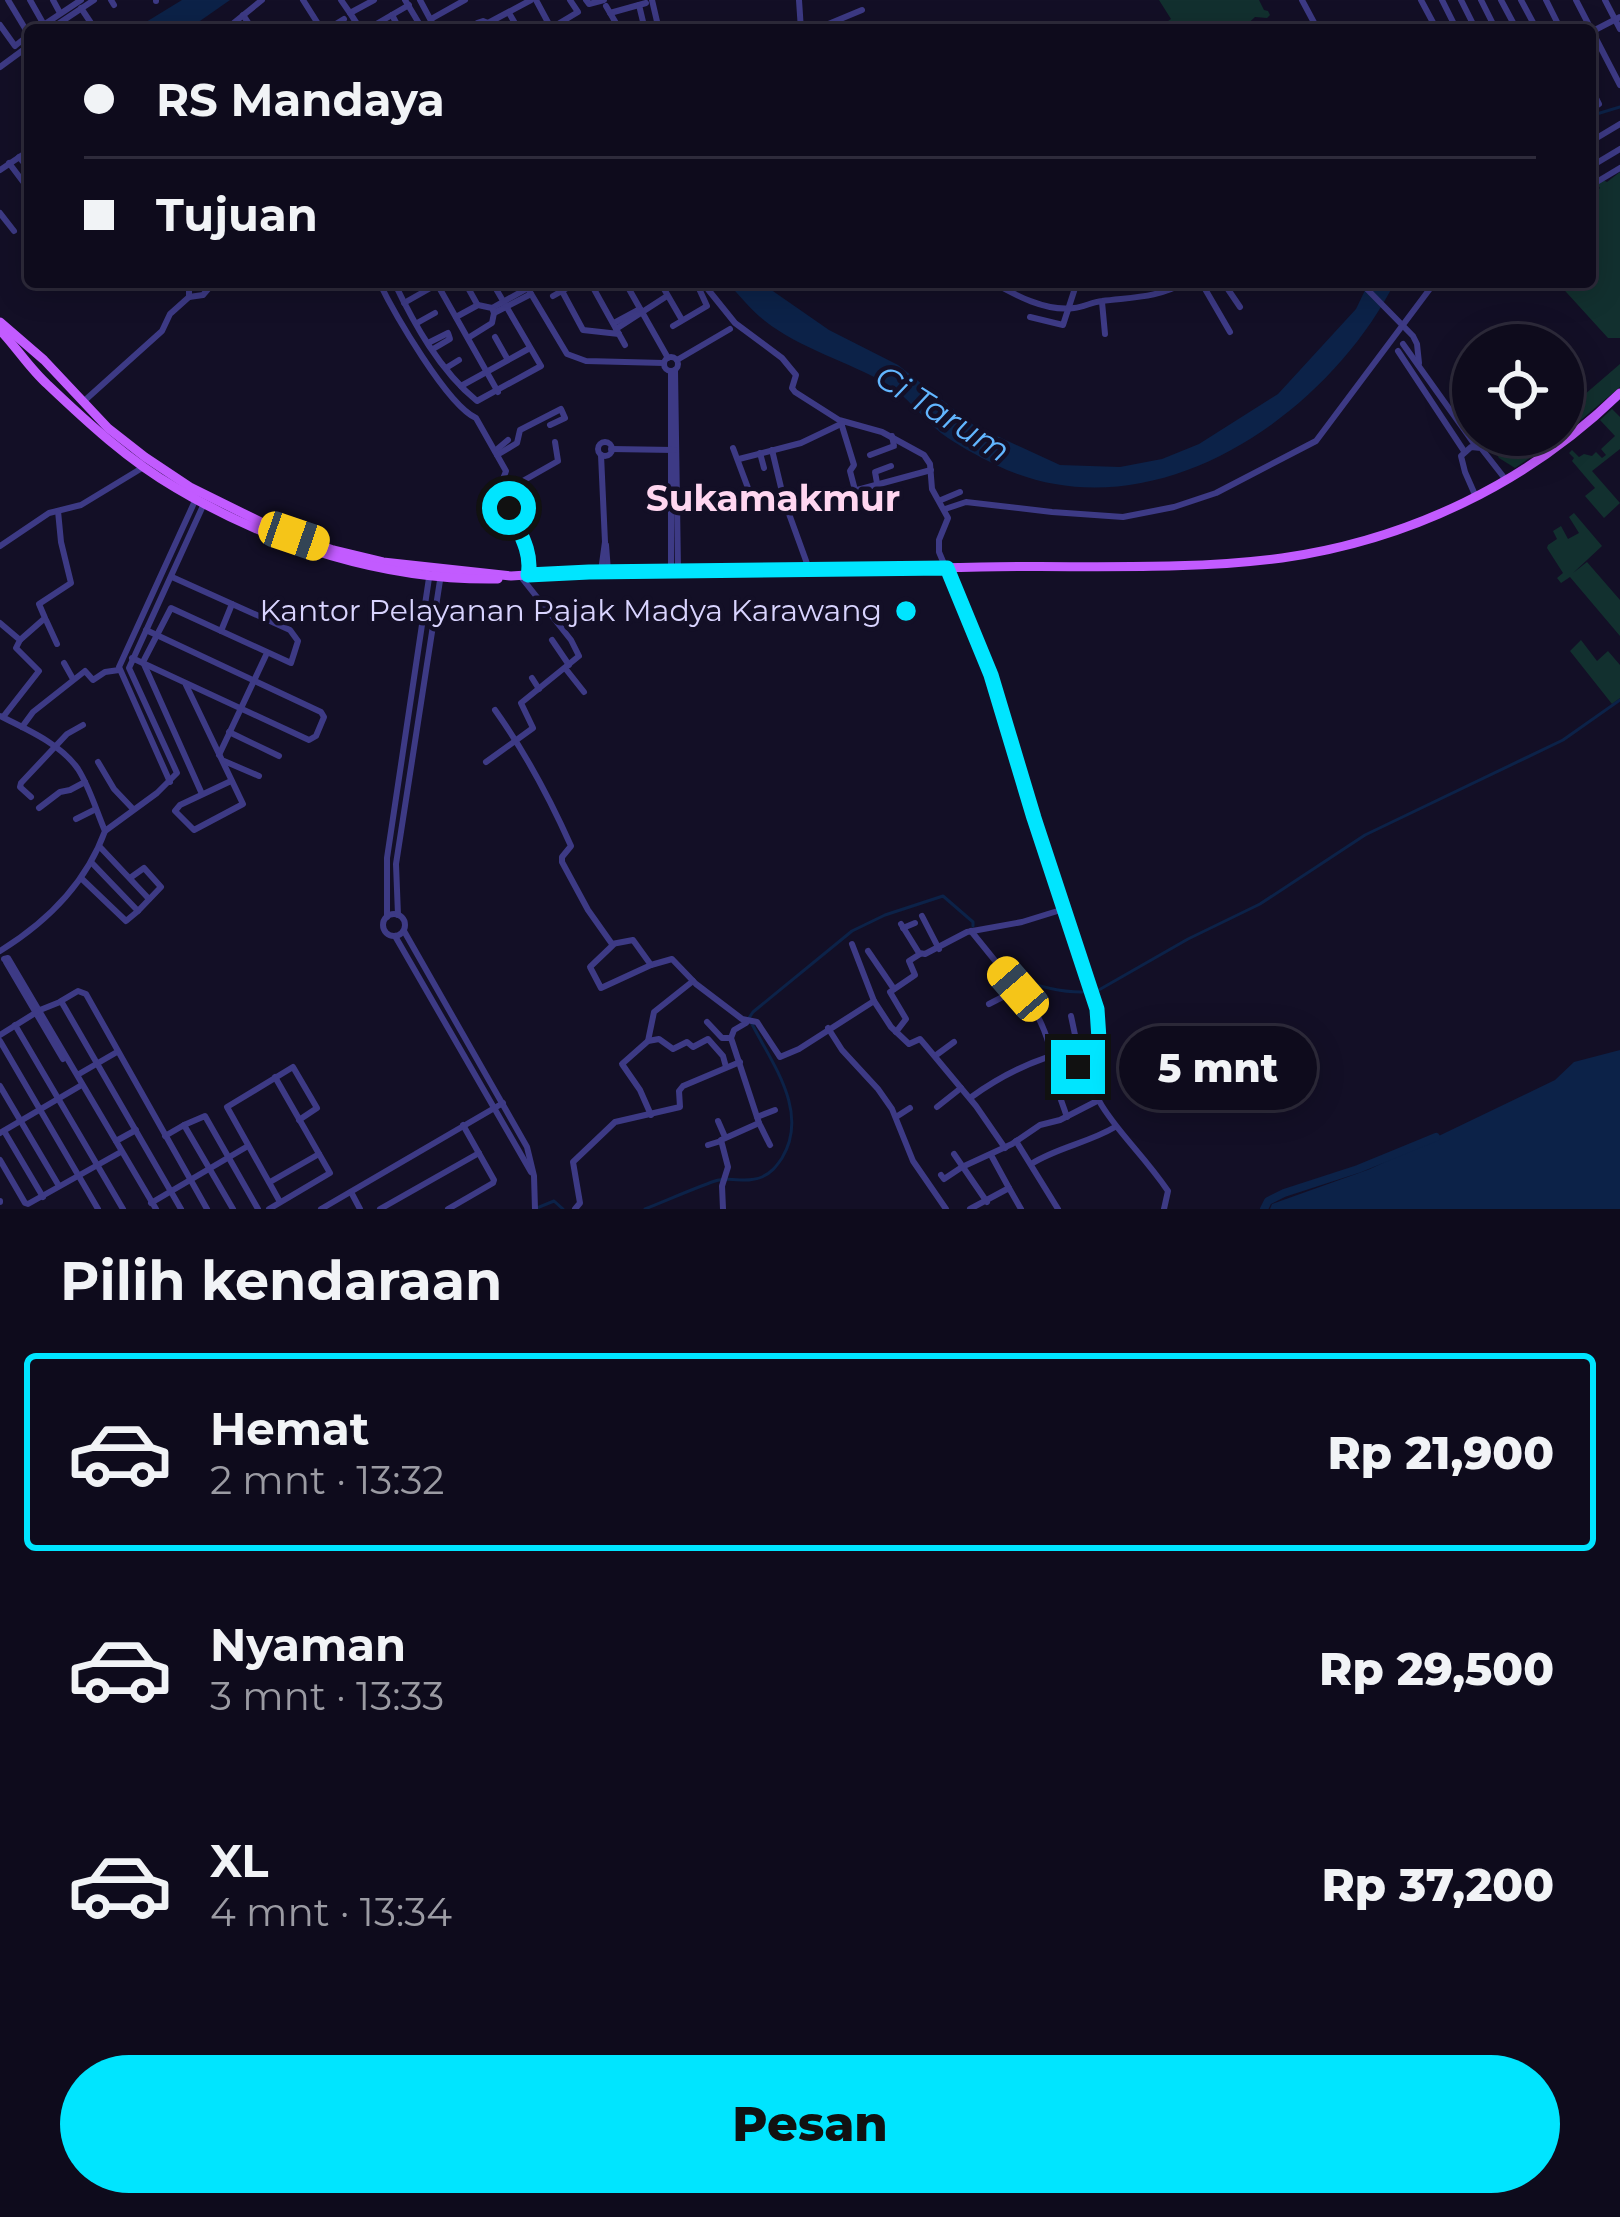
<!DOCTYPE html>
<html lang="id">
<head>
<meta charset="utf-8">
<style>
	body { margin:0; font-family:Montserrat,sans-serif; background:#1c1929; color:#f1f3f6; height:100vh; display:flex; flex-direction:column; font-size:45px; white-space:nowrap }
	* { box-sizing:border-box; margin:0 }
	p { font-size:39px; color:#9b9ba3 }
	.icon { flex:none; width:66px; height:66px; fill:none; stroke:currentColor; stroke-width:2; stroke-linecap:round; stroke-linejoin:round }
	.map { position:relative; height:1209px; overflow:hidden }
	.sheet { display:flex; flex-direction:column; background:#0e0b1c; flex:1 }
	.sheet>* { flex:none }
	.guide { position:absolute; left:24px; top:24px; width:1572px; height:264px; border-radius:12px; box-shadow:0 6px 30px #0003,0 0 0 3px #2e2b3b; display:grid; align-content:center; height:264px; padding:0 60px; background:#0e0b1c }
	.tools { position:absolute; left:1452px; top:324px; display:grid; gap:24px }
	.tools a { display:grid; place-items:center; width:132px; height:132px; border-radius:50%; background:#0e0b1c; box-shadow:0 6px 30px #0003,0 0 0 3px #2e2b3b; font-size:60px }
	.end { position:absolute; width:54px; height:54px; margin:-27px; border:15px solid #00e5ff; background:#111; box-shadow:0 0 0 6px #111 }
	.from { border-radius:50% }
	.bubble { position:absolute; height:84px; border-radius:42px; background:#0e0b1c; box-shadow:0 6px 30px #0003,0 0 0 3px #2e2b3b; font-size:39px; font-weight:800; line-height:84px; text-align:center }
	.car { position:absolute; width:36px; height:72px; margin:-36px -18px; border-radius:15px; box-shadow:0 0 9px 3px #0007; background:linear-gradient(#f5c518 24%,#345 0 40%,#f5c518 0 76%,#345 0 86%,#f5c518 0) }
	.guide b { display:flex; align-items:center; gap:42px; height:114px; font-size:45px }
	.guide b+b { border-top:3px solid #2e2b3b }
	.guide i { width:30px; height:30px; background:#f1f3f6 }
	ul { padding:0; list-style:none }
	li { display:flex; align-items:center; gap:36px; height:198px; margin:0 24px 18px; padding:0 36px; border:6px solid transparent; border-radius:12px }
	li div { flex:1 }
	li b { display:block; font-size:45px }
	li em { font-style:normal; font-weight:800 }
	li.on { border-color:#00e5ff }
	li>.icon { width:108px; height:108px; stroke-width:1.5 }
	h2 { padding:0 60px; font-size:54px; line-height:144px }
	.action { display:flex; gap:24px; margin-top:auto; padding:24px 60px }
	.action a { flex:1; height:138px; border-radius:72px; background:#00e5ff; color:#111; font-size:48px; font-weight:800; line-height:138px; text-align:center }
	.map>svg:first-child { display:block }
</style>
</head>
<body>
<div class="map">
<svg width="1620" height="1209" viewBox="0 0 1620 1209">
	<rect width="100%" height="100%" fill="#130f26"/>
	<g fill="#12302f">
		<polygon points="1159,0 1259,0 1264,10 1268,11 1270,15 1267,18 1255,17 1241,30 1155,30 1171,19"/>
		<polygon points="1620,172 1620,338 1608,338 1557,282 1590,282 1590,199 1597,195 1596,192 1600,188 1597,184 1603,180 1607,182"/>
		<polygon points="1620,364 1620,387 1563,435 1563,370 1584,395"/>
		<polygon points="1612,409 1620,417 1620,449 1592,471 1620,503 1604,518 1585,496 1595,488 1572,461 1574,458 1569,453 1572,450 1579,457 1584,454 1592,456 1596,452 1602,458 1606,455 1601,449 1615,436 1600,420"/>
		<polygon points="1485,435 1563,435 1515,468 1499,458"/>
		<polygon points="1574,513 1602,546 1573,573 1587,562 1620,600 1620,636 1570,577 1561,583 1557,578 1563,573 1547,548 1548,545 1557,539 1553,531 1561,526 1568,539 1579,533 1569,517"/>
		<polygon points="1581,640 1597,661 1608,651 1620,665 1620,698 1612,704 1570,651"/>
	</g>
	<g fill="#0c2248">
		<polygon points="182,0 230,0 187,30 133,30"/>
		<path d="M727 282H760L829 330 898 365 975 426 1060 465 1120 467 1162 459 1199 444 1278 394 1356 309 1369 282H1395C1326 418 1149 539 996 465 978 456 957 445 941 433 922 418 907 396 887 384 849 362 799 348 765 321 751 310 739 295 727 282Z"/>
		<polygon points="1620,1050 1620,1209 1270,1209 1272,1204 1370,1169 1555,1080 1574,1062"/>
	</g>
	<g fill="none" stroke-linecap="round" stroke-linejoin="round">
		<g stroke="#0c2248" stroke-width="3">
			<polyline points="1590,116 1620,107"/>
			<path d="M1012 976C1038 987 1068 995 1097 991L1188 939 1260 904 1365 835 1563 740 1620 700"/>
			<polyline points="537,1208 554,1201 563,1209"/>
			<path d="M645 1209C668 1200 692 1189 715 1181 730 1176 746 1184 762 1177 771 1173 776 1167 782 1158 811 1110 769 1060 749 1018L753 1012 852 931 885 915 943 896 973 922V926"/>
		</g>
		<polyline stroke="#0c2248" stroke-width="8" points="1264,1209 1268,1201 1284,1193 1358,1169 1436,1137"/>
		<g stroke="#3d3a85" stroke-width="6">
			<polyline points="8,0 29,35"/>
			<polyline points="30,0 43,23"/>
			<polyline points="53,0 60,13"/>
			<polyline points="111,0 114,5"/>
			<polyline points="156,0 156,1"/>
			<polyline points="303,0 322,30"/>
			<polyline points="341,0 350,13"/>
			<polyline points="405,0 423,30"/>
			<polyline points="420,0 436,30"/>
			<polyline points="536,0 551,28"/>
			<polyline points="586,0 589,4 604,0"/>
			<polyline points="652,0 659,30"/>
			<polyline points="799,0 801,30"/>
			<polyline points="1302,0 1318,30"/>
			<polyline points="1421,0 1437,30"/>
			<polyline points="1442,0 1457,30"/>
			<polyline points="1461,0 1476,30"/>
			<polyline points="1481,0 1496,30"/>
			<polyline points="1501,0 1517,30"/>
			<polyline points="1521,0 1537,30"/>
			<polyline points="1546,0 1561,30"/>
			<polyline points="1576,0 1620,85"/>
			<polyline points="1605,0 1620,29"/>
			<polyline points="639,5 645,30"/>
			<polyline points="606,6 620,30"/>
			<polyline points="81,8 93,26 91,30"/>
			<polyline points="509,13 519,30"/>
			<polyline points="610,13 646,3"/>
			<polyline points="243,15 253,30"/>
			<polyline points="392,15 400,30"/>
			<polyline points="431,19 465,0"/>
			<polyline points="488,23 531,0"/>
			<polyline points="0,25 15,46 30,34"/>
			<polyline points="1266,28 1284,26 1289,30"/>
			<polyline points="36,30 81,0"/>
			<polyline points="49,30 94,0"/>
			<polyline points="225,30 262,0"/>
			<polyline points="326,30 344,19"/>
			<polyline points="361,30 350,13 374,0"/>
			<polyline points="366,30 409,5"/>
			<polyline points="476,30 477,23 483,21 488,23 489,30"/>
			<polyline points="548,30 578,12 570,0"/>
			<polyline points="814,30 862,10"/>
			<polyline points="1593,31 1620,17"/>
			<polyline points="0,67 30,45"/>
			<polyline points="1590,86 1599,104 1590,110"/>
			<polyline points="1590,142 1620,124"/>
			<polyline points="19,157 30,170"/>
			<polyline points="9,163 30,191"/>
			<polyline points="1590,167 1620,149"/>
			<polyline points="0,170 30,150"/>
			<polyline points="1590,186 1620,168"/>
			<polyline points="0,213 14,231"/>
			<polyline points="189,282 189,297"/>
			<path d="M379 282C394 313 447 405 476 418L506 471 503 479 507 490 505 495 530 558 528 575"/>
			<path d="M394 282C414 324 440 371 477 401L541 366 492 282"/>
			<polyline points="436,282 498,392"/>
			<polyline points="524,282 567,354 586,361 664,363"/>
			<polyline points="590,282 625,345"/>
			<polyline points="625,282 668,358"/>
			<polyline points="660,282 682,320"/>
			<path d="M702 282 735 323 782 358 796 375 792 388 795 392 839 420 882 432 924 455 930 464 932 489 948 518 939 540V552L991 675 1034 818 1098 1009 1099 1039 1078 1049C1096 1118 1131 1137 1168 1191L1164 1209"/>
			<path d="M992 282C1015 295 1046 312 1074 308 1084 307 1092 302 1102 301 1133 297 1158 298 1186 282"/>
			<polyline points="1201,282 1230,332"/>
			<polyline points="1223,282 1240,307"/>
			<polyline points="1360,282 1413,336 1417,344 1419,363"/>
			<polyline points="943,284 944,282"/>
			<polyline points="467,286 477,304"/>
			<polyline points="562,291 583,330 619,334"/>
			<polyline points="553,296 578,282"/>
			<polyline points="1102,302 1105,334"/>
			<polyline points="404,303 441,282"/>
			<polyline points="492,308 528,288"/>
			<polyline points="494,313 531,294"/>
			<polyline points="456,317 478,305 492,308 494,313 492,323 468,338"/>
			<polyline points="1030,317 1063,325 1077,282"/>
			<polyline points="417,323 435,313"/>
			<polyline points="614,323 640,309"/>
			<polyline points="673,326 707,306 696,282"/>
			<polyline points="616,329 667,296"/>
			<polyline points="495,337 508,360"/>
			<polyline points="428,343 448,333 450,339 433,349"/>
			<polyline points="1403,344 1475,445"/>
			<polyline points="1398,351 1464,451"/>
			<circle cx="671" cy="364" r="7"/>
			<polyline points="677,360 730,329"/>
			<polyline points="446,368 459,360"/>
			<polyline points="675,370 678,570"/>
			<polyline points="671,371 671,571"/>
			<polyline points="461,386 530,348"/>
			<polyline points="83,402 162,331 170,314 189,297 203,295 214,282"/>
			<polyline points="842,426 854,465 850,471 855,490"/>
			<circle cx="605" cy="449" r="7"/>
			<polyline points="733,448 748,488 762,510 835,496 931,470"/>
			<polyline points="611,449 674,450"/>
			<polyline points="772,450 784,500 809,569"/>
			<polyline points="495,451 508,440"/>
			<polyline points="760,453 764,468"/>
			<polyline points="497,455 517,443 520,430 561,409 565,418 550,425"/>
			<polyline points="870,455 894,446 892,436"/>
			<polyline points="739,459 801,443 843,423"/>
			<polyline points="877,483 875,472 891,466"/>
			<polyline points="507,490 558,461 555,442"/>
			<polyline points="1476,497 1465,472 1461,456 1471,447 1481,448 1506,480"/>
			<polyline points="941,500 960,492"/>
			<polyline points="945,509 966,502 1052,512 1123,517 1174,507 1216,493 1316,441 1435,282"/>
			<polyline points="606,545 608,571"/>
			<polyline points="0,546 49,513 81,505 142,468"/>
			<polyline points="601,571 605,542 601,455"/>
			<polyline points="172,577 290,630 298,641 291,663 171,608 143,662 202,794"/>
			<polyline points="46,620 57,644"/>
			<polyline points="0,623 20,640 16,648 39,671 3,717"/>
			<polyline points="221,631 232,604"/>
			<polyline points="20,640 45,618 39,604 71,583 61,542 58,511"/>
			<polyline points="552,640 569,665"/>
			<polyline points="132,658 309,740 316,736 324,717 321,712 146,630"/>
			<polyline points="64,663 73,679"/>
			<polyline points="565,668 584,692"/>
			<polyline points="532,678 539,689"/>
			<polyline points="186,685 243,804 194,830 175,811 180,805 231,781"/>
			<path d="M495 710C525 752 550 799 571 846L562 857V862L588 910 612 944 633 940 651 965 672 959 696 984 742 1019 757 1022 780 1057 799 1049 874 1001 891 1027 909 1044 920 1039 926 1046 976 1106 1005 1148"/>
			<path d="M0 716C26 729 61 744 78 769 90 788 96 810 105 831 86 883 47 922 0 951"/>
			<polyline points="22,727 33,712 85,671 93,680 105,672 119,670"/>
			<polyline points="229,732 279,756"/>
			<polyline points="219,755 267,653"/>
			<polyline points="224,761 259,776"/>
			<polyline points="98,762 114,789 133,809"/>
			<polyline points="486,762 533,728 521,703 579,656 571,640 521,577"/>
			<polyline points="170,782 119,667 194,503"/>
			<polyline points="31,797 20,787 21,783 67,734 83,725"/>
			<polyline points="39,808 60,792 70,790 85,782"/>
			<polyline points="76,819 96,809"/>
			<polyline points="105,831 157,793 177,773 129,668 202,508"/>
			<polyline points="100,847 149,899"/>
			<polyline points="81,878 126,921 138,911 92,863"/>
			<polyline points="130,878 144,868 161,887 138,911"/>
			<circle cx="394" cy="925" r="11"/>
			<polyline points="398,915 396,864 441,574"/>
			<polyline points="922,916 939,949"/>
			<polyline points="387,917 387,858 429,578"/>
			<polyline points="901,924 919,953 925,954 967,932 1022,922 1064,909"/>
			<polyline points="903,928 915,923"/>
			<polyline points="404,931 527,1147 534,1176 535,1209"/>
			<polyline points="971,931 1018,989"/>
			<polyline points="395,936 531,1172"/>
			<polyline points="852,944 874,1001"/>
			<polyline points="613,945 590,967 601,988 651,965"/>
			<polyline points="868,951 894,989"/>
			<polyline points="4,959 8,958 156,1209"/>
			<polyline points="6,962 63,1059"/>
			<path d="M989 1004 1018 989C1043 1014 1053 1051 1057 1085"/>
			<polyline points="707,1022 722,1038 731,1038"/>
			<polyline points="15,1025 123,1209"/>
			<polyline points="828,1028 842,1050 878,1089 892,1109 913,1161 946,1209"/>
			<polyline points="896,1032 906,1019 890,992 915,975 909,961 920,954"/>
			<polyline points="0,1035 40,1010 60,1002"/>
			<polyline points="0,1041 98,1209"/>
			<polyline points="648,1041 654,1012 693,981"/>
			<polyline points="935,1056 954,1042"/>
			<polyline points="79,1074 117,1052"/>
			<polyline points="0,1086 59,1186"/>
			<path d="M970 1098C1003 1074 1038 1057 1078 1049L1071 1016"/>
			<polyline points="1061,1100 1067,1117"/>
			<polyline points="937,1107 961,1088"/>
			<polyline points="651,1115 640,1090 622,1064 648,1041 659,1039 673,1049 687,1042 693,1047 708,1039 723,1056 726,1067"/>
			<polyline points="757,1117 775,1110"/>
			<polyline points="896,1117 910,1108"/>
			<polyline points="718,1121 725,1137"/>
			<polyline points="759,1123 770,1145"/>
			<polyline points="184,1125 205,1116 258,1209"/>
			<polyline points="4,1131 43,1197"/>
			<polyline points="0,1133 80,1086"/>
			<polyline points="165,1136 184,1125 233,1209"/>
			<polyline points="116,1141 136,1130"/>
			<polyline points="1016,1141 1058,1209"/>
			<polyline points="708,1145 721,1141"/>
			<polyline points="954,1154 987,1202"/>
			<polyline points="991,1155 1009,1188"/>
			<polyline points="0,1160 25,1203 28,1204 119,1153"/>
			<path d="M1031 1164C1058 1147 1088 1143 1115 1127"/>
			<polyline points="941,1175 944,1179 962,1167 1012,1144 1040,1125 1060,1120 1097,1101"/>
			<polyline points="270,1182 319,1154"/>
			<polyline points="351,1192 360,1209"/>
			<polyline points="0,1201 0,1202"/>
			<polyline points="280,1202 227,1107 293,1067 317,1108 299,1120"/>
			<polyline points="151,1203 248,1146"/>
			<polyline points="181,1209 61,1001 78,991 86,994 207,1209"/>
			<polyline points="269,1209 330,1173 275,1077"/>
			<polyline points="321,1209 503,1103"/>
			<polyline points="380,1209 479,1153"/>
			<polyline points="448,1209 493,1183 494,1180 463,1125"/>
			<polyline points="575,1209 580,1203 573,1162 615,1122 680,1107 679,1091 683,1086 740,1062"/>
			<polyline points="723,1209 722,1186 728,1167 721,1140 759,1123 731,1038 734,1030 746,1023"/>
			<polyline points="970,1209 1009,1188 1021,1209"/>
		</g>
		<g stroke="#c25bff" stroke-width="9">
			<path d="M0 322 44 360 108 428 145 457 190 487 277 530 333 550 383 562 511 576 589 571C720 570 850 570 981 567 1081 565 1183 571 1282 558 1409 540 1528 483 1620 393"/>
			<path d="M0 330C17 348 30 369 48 385 87 422 129 461 176 488 272 545 386 581 498 579"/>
		</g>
	</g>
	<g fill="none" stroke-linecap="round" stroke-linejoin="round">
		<path stroke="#00e5ff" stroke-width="15" d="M509 508C518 530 533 552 528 575L589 572 947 568 991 675 1034 818 1097 1009 1099 1039 1078 1048 1083 1065 1078 1067"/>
	</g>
	<circle fill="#00e5ff" stroke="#130f26" stroke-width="4.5" cx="906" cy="611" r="12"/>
	<g text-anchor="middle" stroke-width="9" stroke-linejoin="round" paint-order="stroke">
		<g font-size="30" fill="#d9d4ff" stroke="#130f26" text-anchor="end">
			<text x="882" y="621">Kantor Pelayanan Pajak Madya Karawang</text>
		</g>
		<g font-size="33" font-style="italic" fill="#62b6ff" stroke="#130f26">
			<text transform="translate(943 413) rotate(32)" y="12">Ci Tarum</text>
		</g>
		<g font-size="36" font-weight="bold" fill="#ffd6f0" stroke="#130f26">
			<text x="773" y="511">Sukamakmur</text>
		</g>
	</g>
</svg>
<div class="tools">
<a><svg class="icon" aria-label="locate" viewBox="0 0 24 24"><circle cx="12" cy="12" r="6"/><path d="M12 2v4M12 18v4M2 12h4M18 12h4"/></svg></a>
</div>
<i class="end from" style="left:509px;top:508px"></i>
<i class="end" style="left:1078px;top:1067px"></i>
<div class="bubble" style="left:1119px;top:1026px;width:198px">5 mnt</div>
<i class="car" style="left:294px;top:536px;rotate:109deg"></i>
<i class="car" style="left:1018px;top:989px;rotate:319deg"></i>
<div class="guide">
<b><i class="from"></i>RS Mandaya</b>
<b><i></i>Tujuan</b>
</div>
</div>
<section class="sheet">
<h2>Pilih kendaraan</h2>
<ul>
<li class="on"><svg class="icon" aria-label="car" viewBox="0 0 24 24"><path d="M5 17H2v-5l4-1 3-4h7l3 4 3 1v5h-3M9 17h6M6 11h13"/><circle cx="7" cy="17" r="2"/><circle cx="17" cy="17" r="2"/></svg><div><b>Hemat</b><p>2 mnt · 13:32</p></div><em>Rp 21,900</em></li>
<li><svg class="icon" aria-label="car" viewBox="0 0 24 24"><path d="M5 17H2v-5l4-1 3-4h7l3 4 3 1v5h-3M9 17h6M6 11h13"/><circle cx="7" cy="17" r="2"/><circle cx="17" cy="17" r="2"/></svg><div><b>Nyaman</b><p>3 mnt · 13:33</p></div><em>Rp 29,500</em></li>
<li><svg class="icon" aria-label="car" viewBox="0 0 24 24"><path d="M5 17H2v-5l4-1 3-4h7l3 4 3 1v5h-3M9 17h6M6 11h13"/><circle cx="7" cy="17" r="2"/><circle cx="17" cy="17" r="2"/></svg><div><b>XL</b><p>4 mnt · 13:34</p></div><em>Rp 37,200</em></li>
</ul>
<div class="action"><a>Pesan</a></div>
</section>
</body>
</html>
